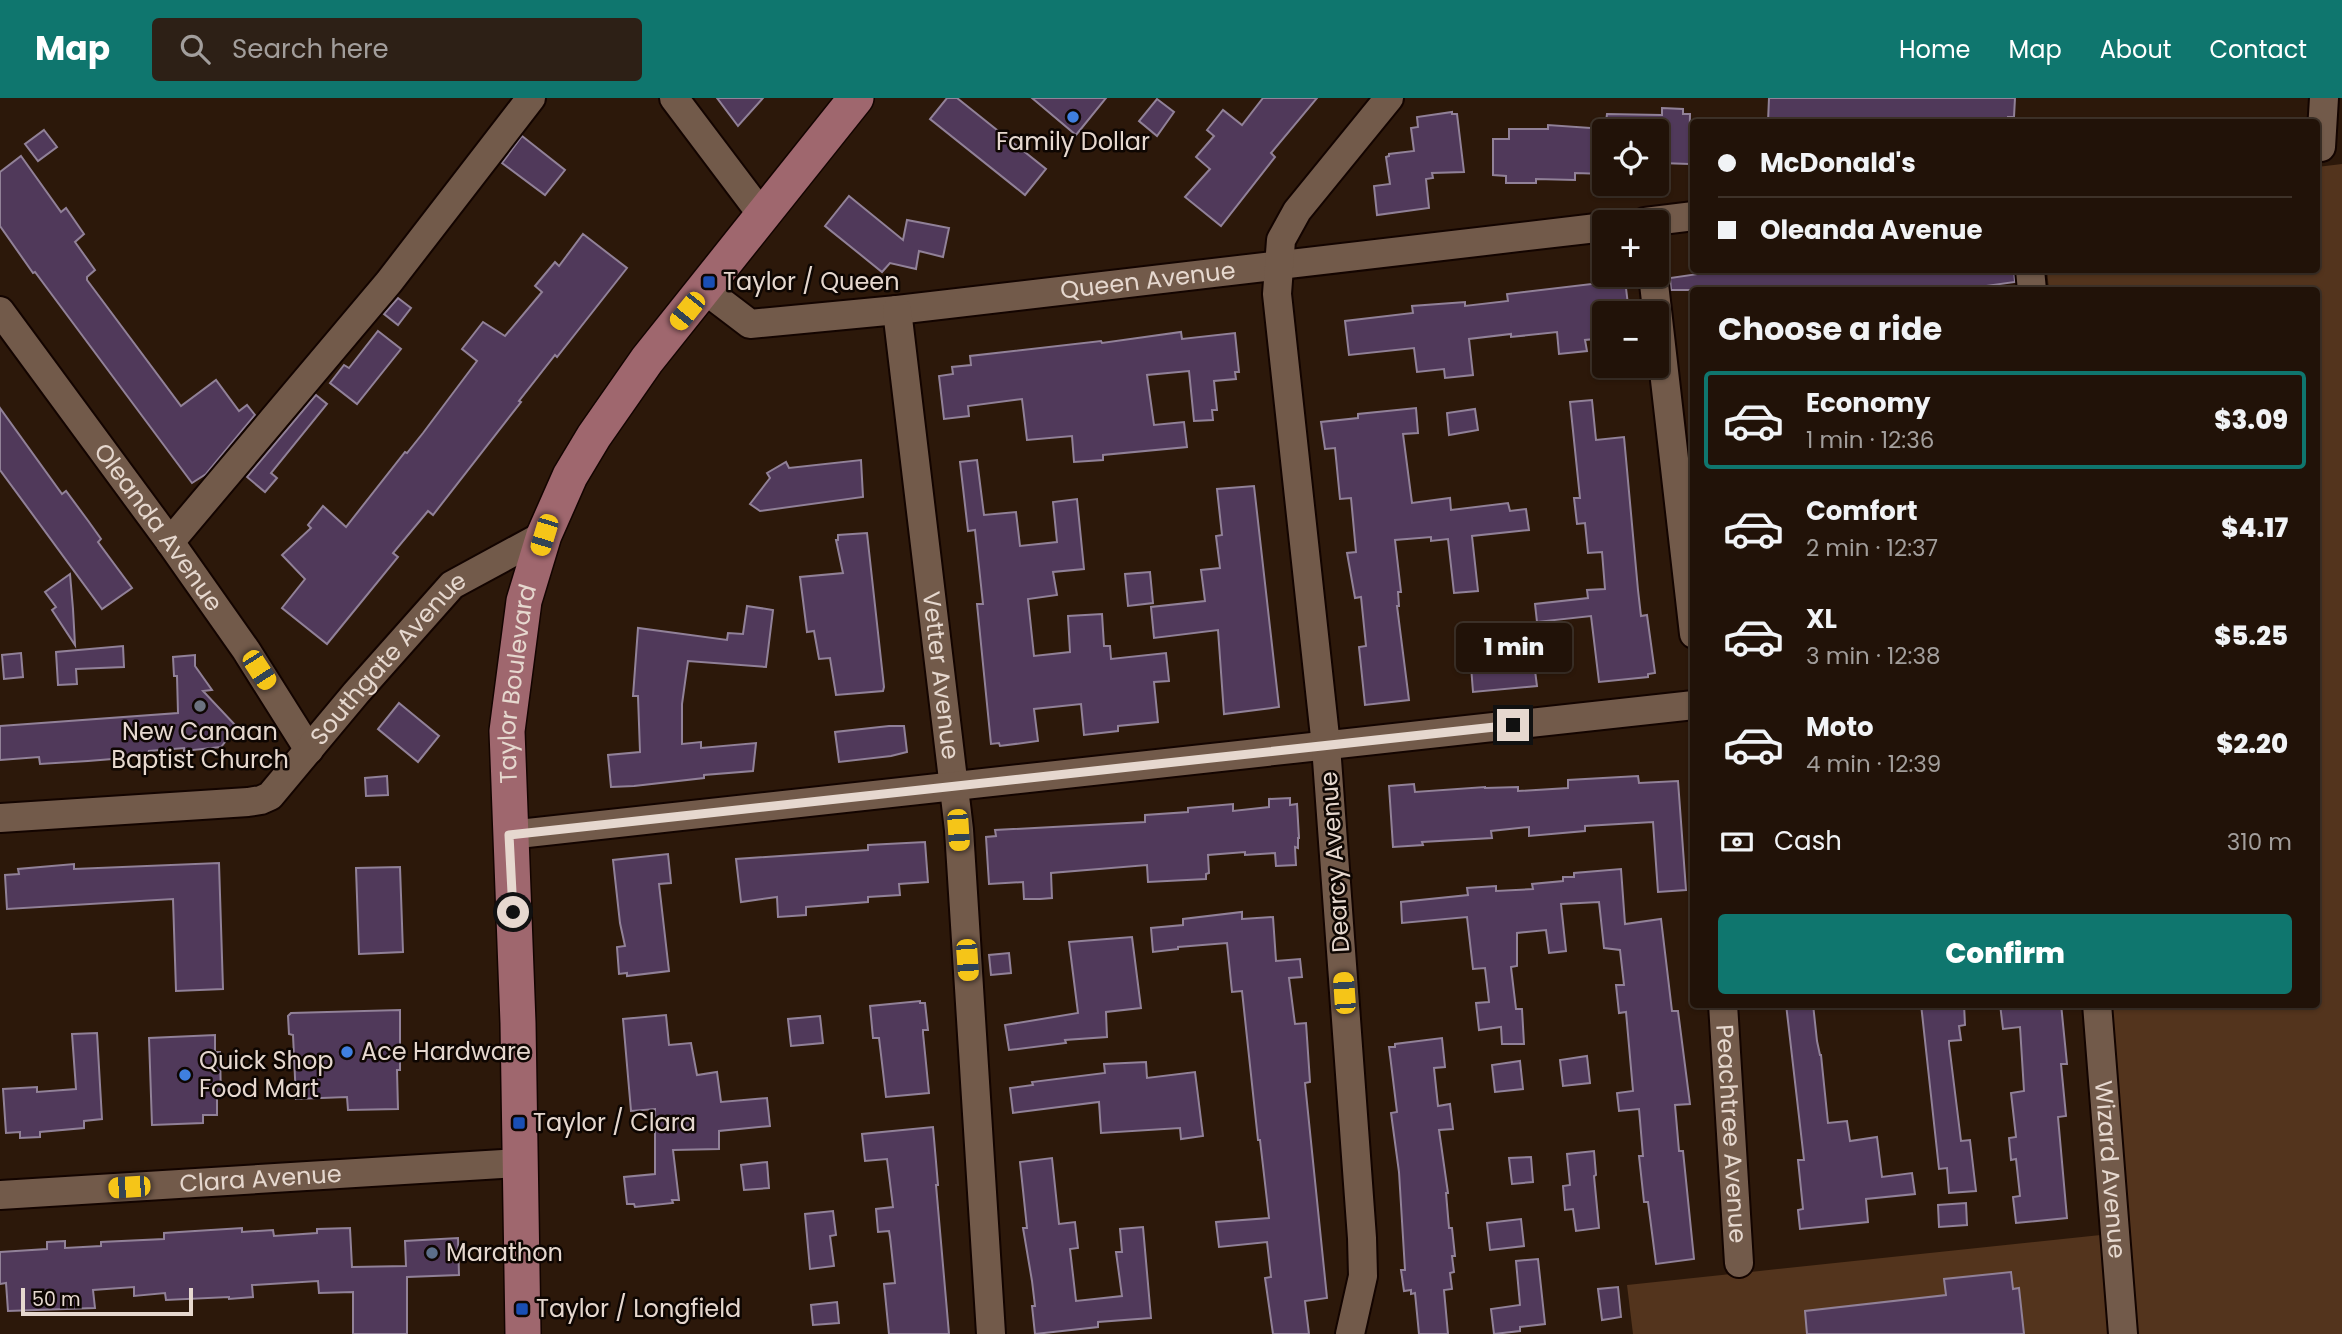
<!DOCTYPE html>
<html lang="en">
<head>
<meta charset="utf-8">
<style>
	body { margin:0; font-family:Poppins,sans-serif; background:#2d2016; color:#f1f3f6; height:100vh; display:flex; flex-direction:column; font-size:26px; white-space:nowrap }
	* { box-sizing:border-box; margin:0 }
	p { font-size:23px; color:#a29e9c }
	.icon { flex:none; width:38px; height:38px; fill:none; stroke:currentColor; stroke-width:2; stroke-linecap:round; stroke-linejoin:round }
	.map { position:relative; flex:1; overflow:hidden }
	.details { position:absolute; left:1690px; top:189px; width:630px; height:721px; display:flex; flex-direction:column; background:#211208; border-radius:7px; box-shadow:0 2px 5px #0004,0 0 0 2px #3e3229 }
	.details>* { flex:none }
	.banner { position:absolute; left:1690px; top:21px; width:630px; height:154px; border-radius:7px; box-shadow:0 2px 5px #0004,0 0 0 2px #3e3229; display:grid; align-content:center; height:154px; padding:0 28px; background:#211208 }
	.controls { position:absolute; left:1592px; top:21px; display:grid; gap:14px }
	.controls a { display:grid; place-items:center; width:77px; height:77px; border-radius:7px; background:#211208; box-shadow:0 2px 5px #0004,0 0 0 2px #3e3229; font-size:35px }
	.scale { position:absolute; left:21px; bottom:18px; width:172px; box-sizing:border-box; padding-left:7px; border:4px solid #e6d8cf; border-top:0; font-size:19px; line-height:24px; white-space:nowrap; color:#e6d8cf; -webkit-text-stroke:5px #0e0602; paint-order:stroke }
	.end { position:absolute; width:32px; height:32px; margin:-16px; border:9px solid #e6d8cf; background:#111; box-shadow:0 0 0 4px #111 }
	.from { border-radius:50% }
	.bubble { position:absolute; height:49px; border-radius:7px; background:#211208; box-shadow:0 2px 5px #0004,0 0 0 2px #3e3229; font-size:23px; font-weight:800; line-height:49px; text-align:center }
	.car { position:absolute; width:21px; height:42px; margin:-21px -10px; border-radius:9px; box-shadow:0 0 5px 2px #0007; background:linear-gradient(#f5c518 24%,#345 0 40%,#f5c518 0 76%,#345 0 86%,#f5c518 0) }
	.banner b { display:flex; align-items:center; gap:24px; height:66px; font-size:26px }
	.banner b+b { border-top:2px solid #3e3229 }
	.banner i { width:18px; height:18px; background:#f1f3f6 }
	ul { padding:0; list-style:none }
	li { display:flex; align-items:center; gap:21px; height:98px; margin:0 14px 10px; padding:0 14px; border:4px solid transparent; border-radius:7px }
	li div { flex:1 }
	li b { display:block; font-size:26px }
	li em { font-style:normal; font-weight:800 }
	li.current { border-color:#0f766e }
	li>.icon { width:63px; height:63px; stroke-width:1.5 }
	h2 { padding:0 28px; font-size:32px; line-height:84px }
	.pay { display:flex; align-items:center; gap:18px; height:77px; padding:0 28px; font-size:26px }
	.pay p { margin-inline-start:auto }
	.cta { display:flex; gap:14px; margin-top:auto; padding:14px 28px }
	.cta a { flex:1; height:80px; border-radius:7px; background:#0f766e; color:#fff; font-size:28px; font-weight:800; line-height:80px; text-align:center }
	header { display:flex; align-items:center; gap:42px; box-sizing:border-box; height:98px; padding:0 35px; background:#0f766e; color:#fff }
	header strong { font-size:33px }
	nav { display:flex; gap:38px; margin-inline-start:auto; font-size:24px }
	.search { width:490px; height:63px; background:#2d2016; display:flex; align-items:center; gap:18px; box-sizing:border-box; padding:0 24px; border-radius:7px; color:#a29e9c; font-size:26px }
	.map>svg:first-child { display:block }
</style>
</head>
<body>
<header>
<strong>Map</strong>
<div class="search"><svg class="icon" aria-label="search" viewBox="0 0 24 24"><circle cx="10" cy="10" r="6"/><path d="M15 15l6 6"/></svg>Search here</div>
<nav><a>Home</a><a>Map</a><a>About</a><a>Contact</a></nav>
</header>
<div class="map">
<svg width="2342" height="1236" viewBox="0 0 2342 1236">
	<rect width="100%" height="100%" fill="#2c180a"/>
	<polygon fill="#53341d" points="2342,66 2342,1236 1633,1236 1627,1187 2129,1134 2111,907 2317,906 2317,192 2049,192 2047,172 2317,172 2317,69"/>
	<g fill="#50395a" stroke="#918198" stroke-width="2">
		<polygon points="717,0 763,0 738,28"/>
		<polygon points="947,0 957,0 1046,71 1025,97 930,21"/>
		<polygon points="1032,0 1106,0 1076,37"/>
		<polygon points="1263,0 1317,0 1271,55 1275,59 1221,128 1185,99 1210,71 1196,59 1214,38 1207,32 1223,12 1242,27"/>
		<polygon points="1769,0 2015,0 2014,19 2008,19 2008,24 1768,24"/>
		<polygon points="1157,1 1174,14 1157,38 1139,23"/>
		<polygon points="1662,10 1683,11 1683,16 1690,16 1689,66 1661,65 1662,33 1605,33 1605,76 1575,75 1575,82 1536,81 1536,85 1506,85 1506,78 1493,77 1493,41 1509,41 1509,31 1548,31 1548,27 1605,31 1607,16 1662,17"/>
		<polygon points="1452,14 1452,16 1457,16 1464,74 1432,75 1433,80 1426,81 1429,110 1377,117 1374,88 1390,86 1386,59 1389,58 1389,56 1414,53 1411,30 1418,29 1417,19"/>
		<polygon points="44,32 57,49 38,63 25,46"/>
		<polygon points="522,38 565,72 545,97 502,65"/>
		<polygon points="21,58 61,114 66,110 84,136 75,144 95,172 87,179 87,182 181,308 216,282 239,313 247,307 255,317 206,376 192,385 35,174 33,175 0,128 0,74"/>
		<polygon points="849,98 903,142 907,122 949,130 943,159 919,153 916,171 890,165 882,174 825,128"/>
		<polygon points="583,136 627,170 557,259 555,257 519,303 521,304 433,417 428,413 393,455 398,459 327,546 282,510 305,481 282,457 311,430 308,427 323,408 346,429 405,354 407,355 423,335 477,263 462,251 483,224 505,238 542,194 535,188 555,164 559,168"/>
		<polygon points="1719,172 1748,172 1748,175 1784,172 2014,172 2015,184 1971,190 1971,192 1671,192 1670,180 1719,173"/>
		<polygon points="1625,182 1629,215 1605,215 1605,240 1585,242 1587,253 1559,256 1557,234 1511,239 1511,236 1469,241 1473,277 1445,280 1444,271 1417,274 1414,250 1349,257 1345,223 1413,215 1412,208 1465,204 1465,208 1508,203 1507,196"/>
		<polygon points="398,200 411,210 398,227 384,216"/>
		<polygon points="378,233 401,251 357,306 330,285 344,267 349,270"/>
		<polygon points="1181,234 1182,241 1235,235 1239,274 1235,274 1236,281 1214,283 1217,312 1212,312 1213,322 1194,323 1189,273 1147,277 1154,327 1184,324 1187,349 1103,357 1103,362 1074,364 1072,338 1027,342 1022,301 968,308 969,318 944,321 939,278 953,276 952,269 971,267 970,258 1101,243 1102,245"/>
		<polygon points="316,297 327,306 271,375 277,380 265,394 247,379"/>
		<polygon points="1592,302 1596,342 1624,339 1638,492 1641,518 1647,517 1655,575 1648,576 1648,579 1599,584 1591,518 1537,524 1535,506 1588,500 1587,492 1605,491 1602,454 1588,455 1585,425 1577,426 1574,400 1580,400 1570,304"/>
		<polygon points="0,310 62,396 66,393 89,424 101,441 98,444 132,490 102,511 0,372"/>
		<polygon points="1416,310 1418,335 1403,336 1412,405 1450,400 1451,412 1508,405 1510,413 1526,411 1529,432 1472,438 1478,493 1454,495 1448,441 1431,443 1431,439 1395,442 1401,494 1398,494 1399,508 1397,508 1409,602 1365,607 1359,549 1366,548 1361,499 1355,500 1347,455 1356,454 1351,400 1340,401 1335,350 1325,351 1321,324 1358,320 1358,316"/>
		<polygon points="1475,311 1478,332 1449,337 1447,315"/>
		<polygon points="861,362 863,399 760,413 750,406 770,380 767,375 786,364 789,370"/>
		<polygon points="977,362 984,417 1016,414 1020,448 1057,444 1053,404 1077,401 1084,471 1053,474 1057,497 1028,501 1034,558 1070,554 1068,518 1102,516 1104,548 1110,548 1111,561 1166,555 1169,583 1154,584 1158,624 1118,628 1118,633 1084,637 1081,606 1034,611 1038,643 1000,648 999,645 991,646 977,506 983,506 975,432 968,433 960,364"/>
		<polygon points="1254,388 1279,609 1224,616 1218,532 1154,540 1151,509 1205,503 1201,472 1220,470 1216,438 1222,437 1217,391"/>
		<polygon points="867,435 884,589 883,593 836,597 830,560 819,561 814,533 807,534 800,479 843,475 836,442 838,442 838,437"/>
		<polygon points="1150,474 1153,505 1128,508 1125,476"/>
		<polygon points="70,476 73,511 75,547 52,512 56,509 45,494"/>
		<polygon points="747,508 773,512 766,569 688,563 682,606 682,646 701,644 701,650 756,645 753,673 704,677 704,680 634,688 611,689 608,657 640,654 638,598 633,598 638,530 727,542 728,535 743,536"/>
		<polygon points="1545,528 1548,555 1533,557 1537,588 1473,594 1470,555 1462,556 1460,538"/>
		<polygon points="123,548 124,569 76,571 77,586 58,587 56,554"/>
		<polygon points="21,555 23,579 4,581 2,557"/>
		<polygon points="195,557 195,568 212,592 203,593 237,629 221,649 184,653 184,650 149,653 149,658 88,663 40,666 39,659 0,662 0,628 178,615 177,578 174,578 173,559"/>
		<polygon points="399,605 439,638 418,664 378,631"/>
		<polygon points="889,628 904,628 907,654 891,658 839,664 835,634"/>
		<polygon points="387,678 388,697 366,698 365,680"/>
		<polygon points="1638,678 1639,685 1678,683 1686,792 1658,794 1653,724 1585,728 1585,733 1529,738 1529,729 1491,733 1492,740 1422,744 1423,747 1393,749 1389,688 1414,686 1415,694 1485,689 1485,690 1518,689 1518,693 1568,690 1568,682"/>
		<polygon points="1290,700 1290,707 1297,706 1299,740 1298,740 1298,750 1295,749 1296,767 1276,768 1275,755 1245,757 1245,754 1208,757 1209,775 1206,776 1206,781 1148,784 1147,767 1051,775 1052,800 1040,801 1024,801 1023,784 989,786 986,739 996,738 995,732 1145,724 1145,717 1188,714 1188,710 1233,706 1233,713 1269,709 1269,701"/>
		<polygon points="925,744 928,784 899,786 900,797 868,799 868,804 806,809 806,817 778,819 777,799 741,804 736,761 868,752 868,747"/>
		<polygon points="668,756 671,785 659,786 669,873 627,878 627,875 619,876 617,849 625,848 620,825 613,762"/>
		<polygon points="219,765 223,891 176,893 173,801 7,811 5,777 19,776 18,771 74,766 74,771"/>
		<polygon points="400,769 403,854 359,856 356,770"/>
		<polygon points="1621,771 1625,826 1661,821 1672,913 1678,913 1690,1006 1675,1007 1679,1053 1683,1053 1694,1161 1656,1166 1648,1104 1644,1104 1639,1058 1643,1058 1639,1011 1619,1013 1617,995 1633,993 1626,914 1619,915 1616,887 1624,887 1620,852 1604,850 1599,804 1561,806 1566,853 1549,855 1546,832 1517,835 1517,868 1511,869 1516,911 1522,911 1524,946 1502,946 1501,929 1479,932 1476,905 1489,904 1485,870 1473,871 1467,819 1402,825 1401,804 1468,797 1467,790 1496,788 1496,793 1533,791 1532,786 1563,783 1563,779 1574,779 1574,775"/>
		<polygon points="1242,814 1242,821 1273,819 1276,863 1300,861 1302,879 1289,880 1295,926 1306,925 1310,984 1305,985 1327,1200 1305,1203 1309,1236 1273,1236 1265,1180 1271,1179 1267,1144 1219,1149 1216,1124 1269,1120 1260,1042 1258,1042 1242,893 1232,894 1227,845 1178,849 1178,851 1153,854 1151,830 1183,827 1183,821"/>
		<polygon points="1132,839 1141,910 1106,914 1107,939 1065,942 1066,945 1009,952 1005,927 1078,915 1069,844"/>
		<polygon points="1009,855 1011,875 991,877 989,857"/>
		<polygon points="920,903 920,905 925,905 928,932 923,932 923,935 929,995 886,999 879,940 873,940 870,908"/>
		<polygon points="1786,906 1813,906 1817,943 1820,957 1821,957 1828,1025 1847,1023 1850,1043 1877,1039 1882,1079 1912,1075 1915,1096 1866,1101 1868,1124 1800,1131 1798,1112 1803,1111 1798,1062 1804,1062"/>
		<polygon points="1921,906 1964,906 1965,927 1959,928 1961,942 1949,943 1949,946 1961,1043 1970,1042 1976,1093 1949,1095 1947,1070 1939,1071"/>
		<polygon points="2000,906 2061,906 2067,966 2061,966 2066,1018 2058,1019 2067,1120 2016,1125 2013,1099 2020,1098 2016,1061 2011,1062 2009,1040 2016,1039 2011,995 2024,993 2020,929 2003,931"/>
		<polygon points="400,912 400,972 397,972 398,1011 348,1012 347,999 296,1001 293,937 289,936 288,918 291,915"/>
		<polygon points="666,917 669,947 691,945 697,977 717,974 721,1004 767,1000 770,1028 719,1033 719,1051 673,1052 679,1102 672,1102 673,1105 635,1109 634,1106 627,1106 624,1079 655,1076 655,1011 631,1013 623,921"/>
		<polygon points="820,918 823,945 791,948 788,921"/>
		<polygon points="97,935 102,1021 84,1023 84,1030 40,1034 40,1039 20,1040 20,1034 6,1035 3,991 37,989 37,994 76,991 72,936"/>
		<polygon points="215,937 215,954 220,954 221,1000 217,1000 217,1017 203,1017 203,1025 152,1027 149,940"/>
		<polygon points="1442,940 1445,969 1434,970 1438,1008 1450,1006 1453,1031 1439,1032 1448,1095 1446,1095 1449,1130 1452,1130 1455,1158 1452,1158 1454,1174 1450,1175 1452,1191 1444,1192 1448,1236 1419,1236 1415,1195 1411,1196 1411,1192 1404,1193 1401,1172 1405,1172 1399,1074 1391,1015 1397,1014 1389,949 1395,949 1395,946"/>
		<polygon points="1587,958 1590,985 1563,988 1560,962"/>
		<polygon points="1520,963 1523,991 1495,994 1492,967"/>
		<polygon points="1146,964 1147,980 1195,974 1203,1038 1181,1041 1180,1030 1101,1035 1099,1004 1013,1015 1010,990 1033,987 1032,984 1105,975 1104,966"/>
		<polygon points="933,1029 938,1087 936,1087 949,1236 889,1236 884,1186 895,1185 890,1139 889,1133 878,1134 876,1111 893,1109 887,1061 865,1063 862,1036"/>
		<polygon points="1594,1053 1596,1077 1594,1078 1599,1130 1576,1133 1573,1111 1565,1112 1563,1088 1570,1087 1567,1056"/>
		<polygon points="1531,1059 1533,1084 1512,1086 1509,1060"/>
		<polygon points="1052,1060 1059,1126 1075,1124 1078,1150 1070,1151 1076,1203 1122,1198 1116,1154 1122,1154 1120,1131 1143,1129 1151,1220 1098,1224 1098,1229 1035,1236 1032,1208 1035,1208 1032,1183 1023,1130 1027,1130 1020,1064"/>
		<polygon points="767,1064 769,1090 744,1092 741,1067"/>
		<polygon points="1966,1105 1967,1127 1939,1129 1938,1107"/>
		<polygon points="833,1113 836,1137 830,1138 834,1168 810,1171 805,1116"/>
		<polygon points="1521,1121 1524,1148 1490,1152 1487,1125"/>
		<polygon points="242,1130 242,1134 273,1132 274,1138 317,1135 317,1131 350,1130 352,1169 406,1168 405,1143 458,1140 459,1177 407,1179 407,1236 353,1236 353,1194 319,1195 318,1183 252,1187 253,1199 229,1201 229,1199 166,1202 165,1195 134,1198 134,1189 93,1192 95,1210 8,1213 6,1185 0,1186 0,1154 47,1151 47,1144 65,1143 65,1150 101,1148 101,1144 164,1141 164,1135"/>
		<polygon points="1538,1161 1545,1226 1520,1229 1520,1233 1494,1236 1491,1211 1520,1207 1516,1163"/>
		<polygon points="2011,1174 2013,1191 2019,1190 2024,1236 1807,1236 1805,1213 1946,1197 1944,1181"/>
		<polygon points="1618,1189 1621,1219 1602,1222 1598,1191"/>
		<polygon points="837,1204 839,1225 813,1227 811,1207"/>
	</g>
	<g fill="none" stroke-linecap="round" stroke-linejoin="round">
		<defs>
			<g id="minor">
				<polyline points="674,0 763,118"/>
				<polyline points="2317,49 2321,49 2324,0"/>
				<polyline points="1645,124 1694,118"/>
				<polyline points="2030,172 2032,192"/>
				<polyline points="1653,177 1694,536"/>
				<path id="s1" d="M704 191 750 226 897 212 1605 129"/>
				<path id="s2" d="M897 212 959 732 991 1236"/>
				<path id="s3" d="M0 213 170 444 246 552 309 652"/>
				<polyline points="170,444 389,184 531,0"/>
				<path id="s4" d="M0 720 248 704 261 702 270 698 356 595 452 487 544 437"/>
				<polyline points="509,737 1694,607"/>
				<path id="s5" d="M1723 906 1739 1165"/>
				<path id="s6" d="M2097 906 2123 1236"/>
				<path id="s7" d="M0 1097 519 1065"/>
				<polyline points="1350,1236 1363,1178 1362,1140 1326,648 1277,196 1281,142 1297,113 1389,0"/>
			</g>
			<g id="major">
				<path id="s8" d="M523 1236 518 925 507 633 524 503 544 437 570 378 594 338 647 262 856 0"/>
			</g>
		</defs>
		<use href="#minor" stroke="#130400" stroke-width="32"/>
		<use href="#major" stroke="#130400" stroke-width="38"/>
		<use href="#minor" stroke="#725a4a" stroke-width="28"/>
		<use href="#major" stroke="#9f676e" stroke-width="35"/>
	</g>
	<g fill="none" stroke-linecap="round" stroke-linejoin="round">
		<polyline stroke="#e6d8cf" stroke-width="9" points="513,814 509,737 1513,627"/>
	</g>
	<g fill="#3f7fe0" stroke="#0e0602" stroke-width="2.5">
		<circle cx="1073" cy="19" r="7"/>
		<circle cx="347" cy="954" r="7"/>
		<circle cx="185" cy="977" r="7"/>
	</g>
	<g fill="#1a4fb4" stroke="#0e0602" stroke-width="2.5">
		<rect x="702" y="177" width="14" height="14" rx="3.5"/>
		<rect x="512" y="1018" width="14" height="14" rx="3.5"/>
		<rect x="515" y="1204" width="14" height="14" rx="3.5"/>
	</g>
	<circle fill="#6b7280" stroke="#0e0602" stroke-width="2.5" cx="200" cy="608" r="7"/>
	<circle fill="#5c6f8a" stroke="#0e0602" stroke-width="2.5" cx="432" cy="1155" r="7"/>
	<g text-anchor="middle" stroke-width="5" stroke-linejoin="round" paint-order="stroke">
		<g font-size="24" fill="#e6d8cf" stroke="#0e0602" text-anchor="start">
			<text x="1073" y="52" text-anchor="middle">Family Dollar</text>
			<text x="723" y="192">Taylor / Queen</text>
			<text x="200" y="642" text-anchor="middle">New Canaan<tspan x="200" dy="28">Baptist Church</tspan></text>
			<text x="361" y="962">Ace Hardware</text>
			<text x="199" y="971">Quick Shop<tspan x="199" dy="28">Food Mart</tspan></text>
			<text x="533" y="1033">Taylor / Clara</text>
			<text x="446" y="1163">Marathon</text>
			<text x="536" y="1219">Taylor / Longfield</text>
		</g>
		<g font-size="24" fill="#e6d8cf" stroke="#0e0602">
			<text dy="8" stroke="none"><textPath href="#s1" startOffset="458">Queen Avenue</textPath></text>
			<text dy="8" stroke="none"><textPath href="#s3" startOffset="268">Oleanda Avenue</textPath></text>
			<text dy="8" stroke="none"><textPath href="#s4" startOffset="453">Southgate Avenue</textPath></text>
			<text dy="8" stroke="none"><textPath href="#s2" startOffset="368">Vetter Avenue</textPath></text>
			<text dy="8" stroke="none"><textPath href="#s8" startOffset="651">Taylor Boulevard</textPath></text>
			<text transform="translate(1335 764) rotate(-94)" y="8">Dearcy Avenue</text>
			<text dy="8" stroke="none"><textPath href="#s5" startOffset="130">Peachtree Avenue</textPath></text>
			<text dy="8" stroke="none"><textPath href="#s6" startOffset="166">Wizard Avenue</textPath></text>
			<text dy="8" stroke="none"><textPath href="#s7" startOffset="261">Clara Avenue</textPath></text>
		</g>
	</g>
</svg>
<div class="controls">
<a><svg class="icon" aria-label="locate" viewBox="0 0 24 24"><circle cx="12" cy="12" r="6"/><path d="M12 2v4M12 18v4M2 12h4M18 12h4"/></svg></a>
<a>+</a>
<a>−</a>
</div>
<div class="scale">50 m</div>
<i class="end from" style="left:513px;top:814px"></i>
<i class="end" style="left:1513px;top:627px"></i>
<div class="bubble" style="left:1456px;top:525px;width:116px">1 min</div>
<i class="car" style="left:687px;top:213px;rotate:219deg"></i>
<i class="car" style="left:544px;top:437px;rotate:197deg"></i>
<i class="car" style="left:259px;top:572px;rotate:147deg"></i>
<i class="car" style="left:958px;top:732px;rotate:176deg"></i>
<i class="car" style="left:967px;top:862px;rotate:176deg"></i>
<i class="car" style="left:1344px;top:895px;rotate:356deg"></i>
<i class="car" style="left:129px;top:1089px;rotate:266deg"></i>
<div class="banner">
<b><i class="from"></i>McDonald's</b>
<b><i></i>Oleanda Avenue</b>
</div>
<section class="details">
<h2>Choose a ride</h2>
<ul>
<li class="current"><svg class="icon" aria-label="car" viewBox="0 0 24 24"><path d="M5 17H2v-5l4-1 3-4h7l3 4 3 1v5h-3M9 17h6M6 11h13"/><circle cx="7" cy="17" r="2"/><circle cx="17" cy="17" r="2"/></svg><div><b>Economy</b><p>1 min · 12:36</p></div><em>$3.09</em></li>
<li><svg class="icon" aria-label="car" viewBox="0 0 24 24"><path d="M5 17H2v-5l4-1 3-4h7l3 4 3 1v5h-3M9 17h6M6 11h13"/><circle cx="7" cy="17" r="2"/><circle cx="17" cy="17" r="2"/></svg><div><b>Comfort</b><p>2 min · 12:37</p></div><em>$4.17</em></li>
<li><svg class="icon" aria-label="car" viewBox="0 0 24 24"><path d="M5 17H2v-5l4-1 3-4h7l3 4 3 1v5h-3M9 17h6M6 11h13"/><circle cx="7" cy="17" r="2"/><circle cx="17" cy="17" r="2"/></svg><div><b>XL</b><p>3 min · 12:38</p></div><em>$5.25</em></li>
<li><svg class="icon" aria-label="car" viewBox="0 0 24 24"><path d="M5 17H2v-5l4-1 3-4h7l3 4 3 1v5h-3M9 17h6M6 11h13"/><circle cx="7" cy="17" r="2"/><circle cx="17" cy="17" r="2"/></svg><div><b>Moto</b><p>4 min · 12:39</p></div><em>$2.20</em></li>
</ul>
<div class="pay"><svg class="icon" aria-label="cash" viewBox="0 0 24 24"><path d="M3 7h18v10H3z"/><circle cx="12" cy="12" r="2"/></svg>Cash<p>310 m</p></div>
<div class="cta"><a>Confirm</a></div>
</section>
</div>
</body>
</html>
